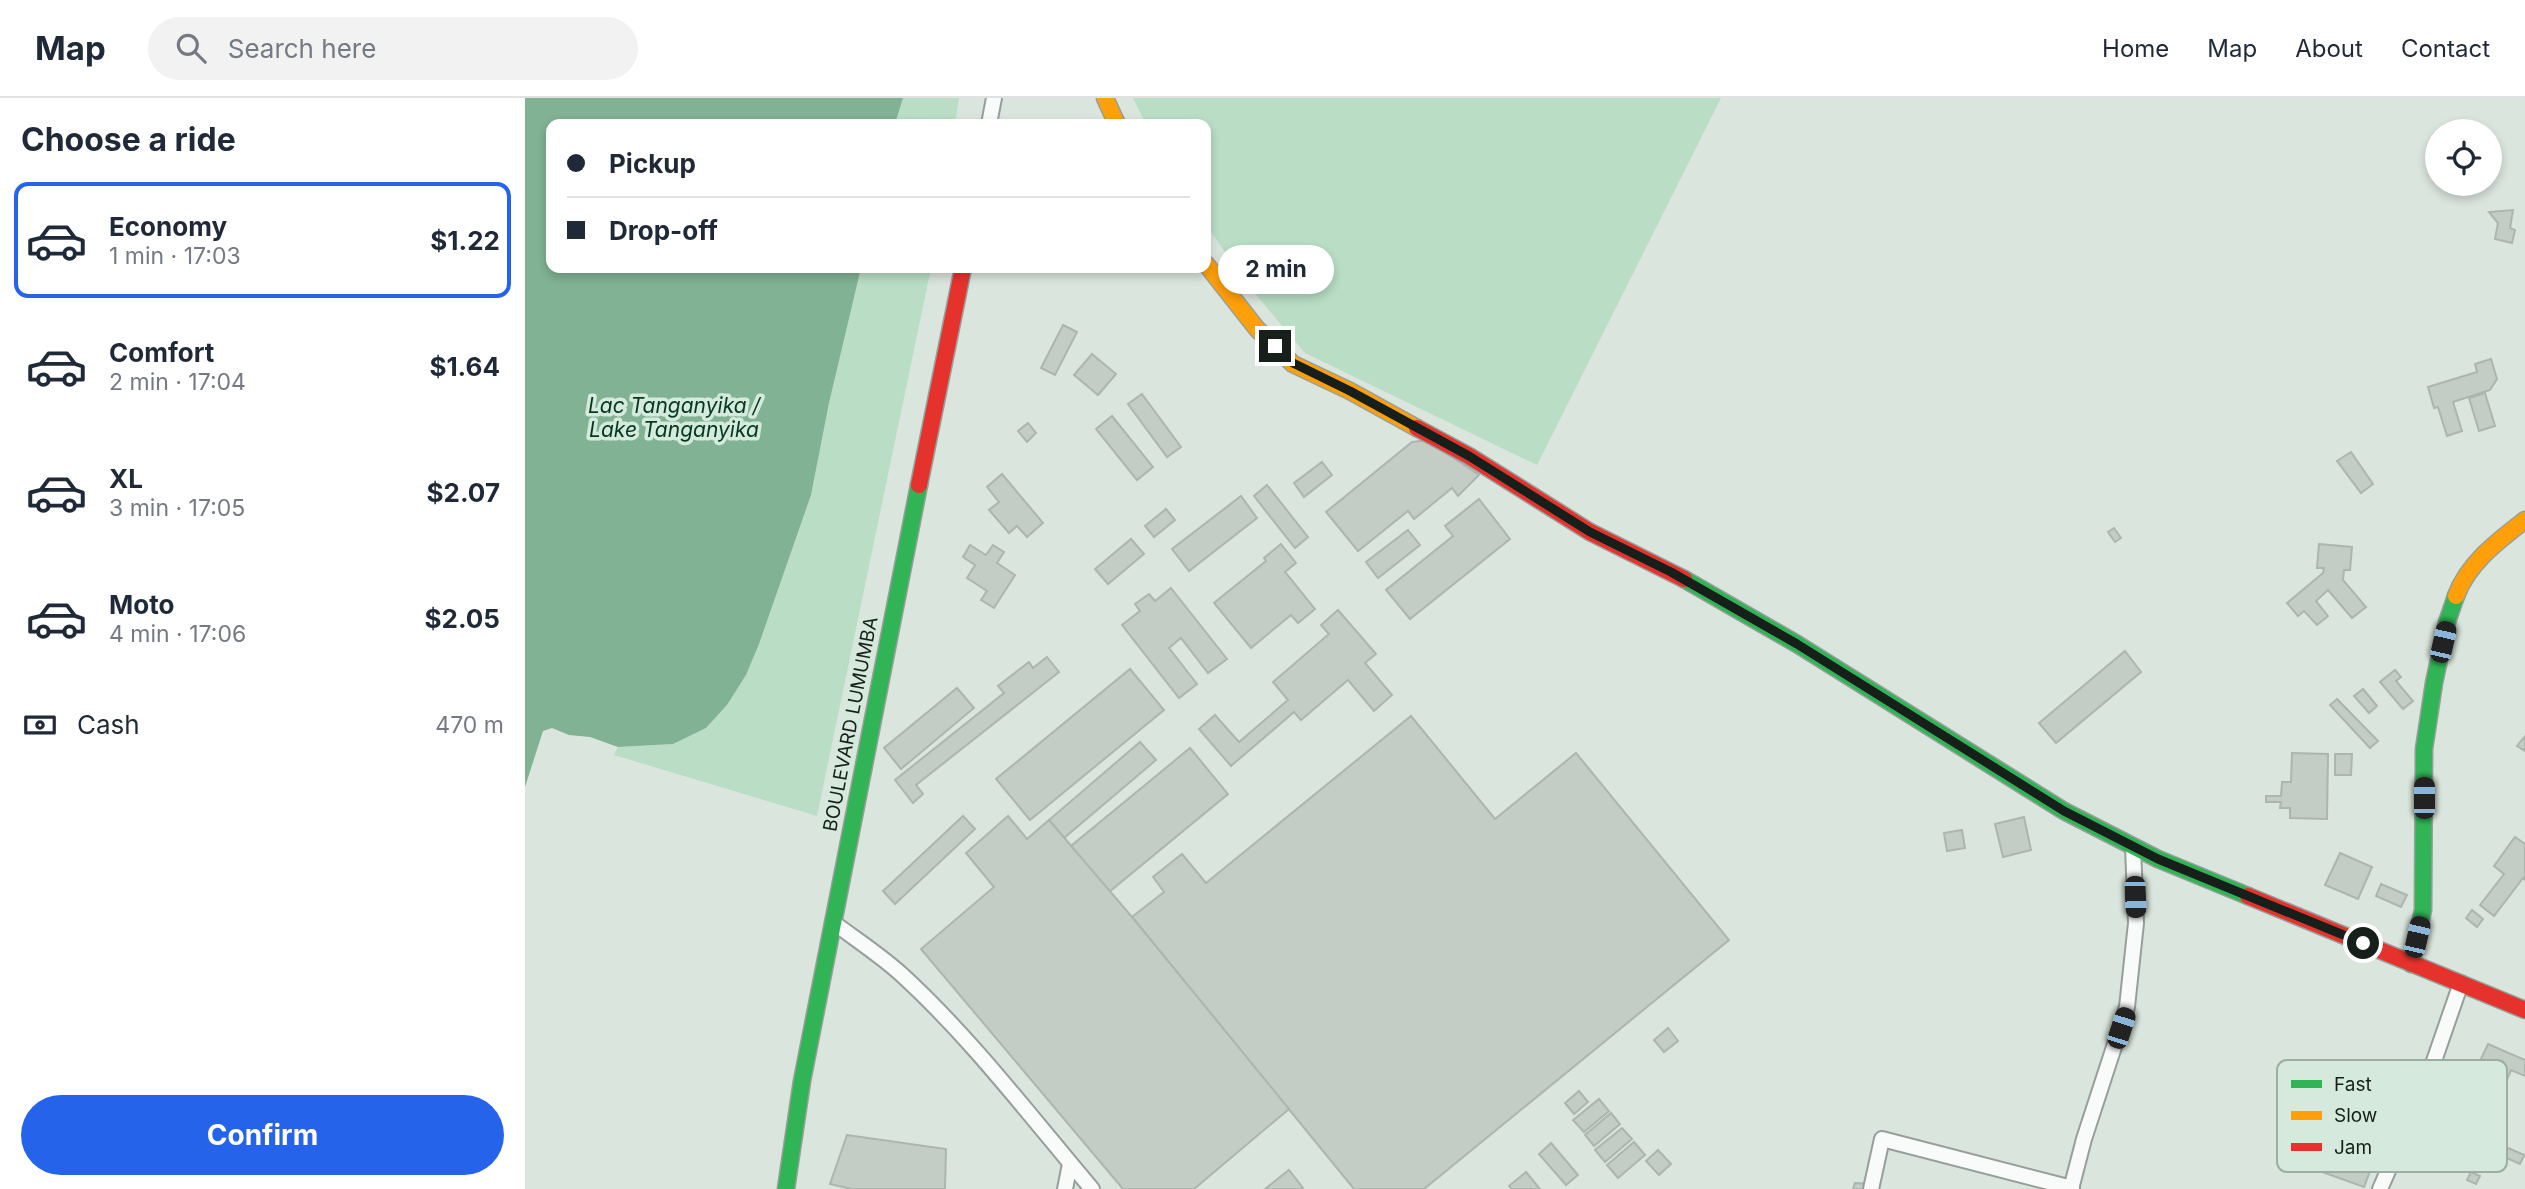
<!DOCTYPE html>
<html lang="en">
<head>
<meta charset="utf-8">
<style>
	body { margin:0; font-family:Inter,sans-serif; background:#f2f2f3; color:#1f2937; height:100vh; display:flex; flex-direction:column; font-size:26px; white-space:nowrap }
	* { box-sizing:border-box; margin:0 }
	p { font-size:23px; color:#747a83 }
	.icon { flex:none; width:38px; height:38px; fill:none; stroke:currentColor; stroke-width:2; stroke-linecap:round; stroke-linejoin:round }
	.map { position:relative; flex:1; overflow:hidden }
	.drawer { display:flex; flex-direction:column; background:#fff; width:525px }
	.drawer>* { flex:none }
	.hud { position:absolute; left:21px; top:21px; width:665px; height:154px; border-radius:14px; box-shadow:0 4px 10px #0003; display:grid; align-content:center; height:154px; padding:0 21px; background:#fff }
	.controls { position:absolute; left:1900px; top:21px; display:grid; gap:14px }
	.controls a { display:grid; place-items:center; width:77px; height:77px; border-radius:50%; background:#fff; box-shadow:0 4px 10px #0003; font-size:35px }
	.end { position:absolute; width:32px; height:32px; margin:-16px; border:9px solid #171f1a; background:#fff; box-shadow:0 0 0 4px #fff }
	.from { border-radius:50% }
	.bubble { position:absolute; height:49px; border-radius:24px; background:#fff; box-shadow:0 4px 10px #0003; font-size:23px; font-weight:700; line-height:49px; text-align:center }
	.car { position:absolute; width:21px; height:42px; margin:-21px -10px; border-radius:9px; box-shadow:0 0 5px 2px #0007; background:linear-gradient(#222 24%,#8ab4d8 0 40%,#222 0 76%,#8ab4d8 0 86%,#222 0) }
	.hud b { display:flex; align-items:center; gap:24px; height:66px; font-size:26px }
	.hud b+b { border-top:2px solid #e0e1e3 }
	.hud i { width:18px; height:18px; background:#1f2937 }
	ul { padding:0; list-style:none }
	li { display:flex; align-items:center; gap:21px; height:116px; margin:0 14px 10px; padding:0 7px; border:4px solid transparent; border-radius:14px }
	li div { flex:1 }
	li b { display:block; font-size:26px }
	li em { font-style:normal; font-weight:700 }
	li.selected { border-color:#2563eb }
	li>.icon { width:63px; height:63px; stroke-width:1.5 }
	h2 { padding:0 21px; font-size:32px; line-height:84px }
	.pay { display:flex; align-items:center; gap:18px; height:77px; padding:0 21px; font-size:26px }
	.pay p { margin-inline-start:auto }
	.cta { display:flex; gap:14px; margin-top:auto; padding:14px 21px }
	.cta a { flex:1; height:80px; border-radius:42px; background:#2563eb; color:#fff; font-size:28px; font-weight:700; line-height:80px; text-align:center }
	header { display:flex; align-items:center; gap:42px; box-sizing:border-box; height:98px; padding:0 35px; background:#fff; border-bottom:2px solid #e0e1e3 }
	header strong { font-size:33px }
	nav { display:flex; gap:38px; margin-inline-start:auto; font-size:24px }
	.search { width:490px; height:63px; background:#f2f2f3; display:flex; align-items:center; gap:18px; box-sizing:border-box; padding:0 24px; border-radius:38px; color:#747a83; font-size:26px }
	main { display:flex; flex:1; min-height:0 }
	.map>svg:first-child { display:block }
</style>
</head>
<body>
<header>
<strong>Map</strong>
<div class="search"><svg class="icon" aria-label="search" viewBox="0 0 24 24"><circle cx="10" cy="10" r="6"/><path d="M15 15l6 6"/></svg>Search here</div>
<nav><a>Home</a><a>Map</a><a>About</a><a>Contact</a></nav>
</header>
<main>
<section class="drawer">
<h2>Choose a ride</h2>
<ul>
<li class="selected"><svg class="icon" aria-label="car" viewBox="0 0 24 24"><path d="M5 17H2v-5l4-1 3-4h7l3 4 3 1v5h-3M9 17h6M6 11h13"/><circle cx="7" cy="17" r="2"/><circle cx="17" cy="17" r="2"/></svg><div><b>Economy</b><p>1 min · 17:03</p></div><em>$1.22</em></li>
<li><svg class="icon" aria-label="car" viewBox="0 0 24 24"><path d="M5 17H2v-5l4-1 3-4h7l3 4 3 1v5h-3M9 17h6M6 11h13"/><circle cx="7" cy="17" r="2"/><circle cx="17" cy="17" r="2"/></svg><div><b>Comfort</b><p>2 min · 17:04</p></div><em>$1.64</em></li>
<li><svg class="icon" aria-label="car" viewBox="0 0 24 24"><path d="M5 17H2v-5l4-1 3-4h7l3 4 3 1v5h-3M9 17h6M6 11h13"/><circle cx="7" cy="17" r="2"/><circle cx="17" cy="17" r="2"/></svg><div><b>XL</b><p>3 min · 17:05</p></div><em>$2.07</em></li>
<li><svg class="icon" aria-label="car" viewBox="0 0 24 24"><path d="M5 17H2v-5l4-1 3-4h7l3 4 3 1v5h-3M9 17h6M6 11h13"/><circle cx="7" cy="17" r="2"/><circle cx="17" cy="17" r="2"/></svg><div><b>Moto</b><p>4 min · 17:06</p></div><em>$2.05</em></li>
</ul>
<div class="pay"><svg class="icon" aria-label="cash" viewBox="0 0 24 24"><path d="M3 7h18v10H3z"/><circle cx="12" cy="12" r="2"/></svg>Cash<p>470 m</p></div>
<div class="cta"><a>Confirm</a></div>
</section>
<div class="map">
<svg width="2000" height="1091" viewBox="0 0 2000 1091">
	<rect width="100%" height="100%" fill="#dae5dd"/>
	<g fill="#b9ddc5">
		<polygon points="378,0 434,0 430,26 370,26"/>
		<polygon points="608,0 1196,0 1012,367 780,255 723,187 681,127 681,26 621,26"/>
		<polygon points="336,170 406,170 292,718 89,657 93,649 148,646 181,630 202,607 221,577 234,546 286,397 304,305"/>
	</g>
	<polygon fill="#81b293" points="0,0 378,0 370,26 26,26 26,170 336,170 304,305 286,397 234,546 221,577 202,607 181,630 148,646 93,649 65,639 44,637 27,630 18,633 0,689"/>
	<g fill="#c4ccc6" stroke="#acb5af" stroke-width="2">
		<polygon points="1988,112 1985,130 1990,132 1987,145 1970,141 1973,125 1964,114"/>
		<polygon points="538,227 552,234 530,277 516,270"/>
		<polygon points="567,256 591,276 573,297 549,277"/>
		<polygon points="1966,261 1972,281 1965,292 1928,304 1937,333 1922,338 1913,309 1909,310 1903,289 1952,274 1950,266"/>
		<polygon points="1960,295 1970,328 1954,333 1944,300"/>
		<polygon points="617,296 656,349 642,359 603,306"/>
		<polygon points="587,318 628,369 612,382 571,331"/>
		<polygon points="503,325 511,335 502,344 493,333"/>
		<polygon points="902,342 954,377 933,398 927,390 889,421 883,413 833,453 801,414 887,344"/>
		<polygon points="1826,354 1848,386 1836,395 1812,363"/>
		<polygon points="797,364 807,377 779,399 769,385"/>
		<polygon points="477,376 518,425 502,439 492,428 484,435 464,412 474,404 462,389"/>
		<polygon points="742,387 783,439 770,450 729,398"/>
		<polygon points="716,398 732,420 664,473 647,451"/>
		<polygon points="954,401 985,441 885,521 861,492 928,438 920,428"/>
		<polygon points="641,411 650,422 629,439 620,428"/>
		<polygon points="1589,430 1596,440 1590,444 1583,434"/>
		<polygon points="883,432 895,447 853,480 841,464"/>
		<polygon points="606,441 619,456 583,486 570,471"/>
		<polygon points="756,446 771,465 760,474 790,511 773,525 766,517 726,550 689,505 741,463 739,460"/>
		<polygon points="1794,446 1827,449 1825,472 1819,472 1818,482 1841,509 1827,520 1803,492 1791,503 1803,518 1792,527 1779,513 1773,518 1762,505 1798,475 1799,470 1792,470"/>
		<polygon points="445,447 461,457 468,447 479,454 472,465 490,477 469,510 456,502 462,493 442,480 450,467 438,459"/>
		<polygon points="646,490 702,561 683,575 656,540 644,550 672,586 654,600 597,527 615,513 610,506 624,496 630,503"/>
		<polygon points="813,512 851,556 840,565 867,597 849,613 823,582 776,622 769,614 706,668 674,631 690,617 714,644 763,602 748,584 804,536 796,527"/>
		<polygon points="1600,553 1616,574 1531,645 1514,625"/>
		<polygon points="522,559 534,574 391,687 398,696 388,705 370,682 479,595 473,588 504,564 508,570"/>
		<polygon points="605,571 639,612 505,722 471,681"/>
		<polygon points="1870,572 1876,579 1871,583 1888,603 1878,611 1855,584"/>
		<polygon points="432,590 449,610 376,671 359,650"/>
		<polygon points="1838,591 1852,608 1844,615 1829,598"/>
		<polygon points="1812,601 1853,643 1845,650 1805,607"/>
		<polygon points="886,618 970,721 1051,655 1204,842 899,1091 829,1091 607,819 639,794 628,779 657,756 681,785"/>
		<polygon points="2000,638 2000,653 1992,648"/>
		<polygon points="615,644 631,662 539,740 524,722"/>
		<polygon points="665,650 703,696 584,794 546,748"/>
		<polygon points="1767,655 1803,656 1802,721 1765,720 1765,710 1755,710 1756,704 1741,704 1741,698 1756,698 1757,684 1766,684"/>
		<polygon points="1810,656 1827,656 1826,677 1810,677"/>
		<polygon points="438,718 450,731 370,806 358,793"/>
		<polygon points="483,718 502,741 524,722 607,819 764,1011 669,1091 598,1091 396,851 469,789 441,755"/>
		<polygon points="1499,719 1506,752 1478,759 1470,726"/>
		<polygon points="1437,732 1440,750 1422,753 1419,735"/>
		<polygon points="1990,739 2000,746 2000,782 1998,780 1969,818 1955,807 1979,776 1969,768"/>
		<polygon points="1815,755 1847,769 1833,801 1800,787"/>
		<polygon points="1856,786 1882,797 1876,809 1851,798"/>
		<polygon points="1947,812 1958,821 1952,829 1941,820"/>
		<polygon points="1143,930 1153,943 1139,954 1129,942"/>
		<polygon points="1963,946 2000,962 2000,978 1986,972 1976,996 1953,986 1957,977 1950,974"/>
		<polygon points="1054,993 1063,1004 1049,1016 1040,1005"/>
		<polygon points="1074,1001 1084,1013 1059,1034 1048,1022"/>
		<polygon points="1086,1015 1095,1026 1069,1048 1060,1037"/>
		<polygon points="1097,1030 1107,1041 1080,1064 1070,1052"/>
		<polygon points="322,1037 421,1051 420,1091 327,1091 305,1086"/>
		<polygon points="1965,1042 1999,1057 1995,1066 1961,1051"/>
		<polygon points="1109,1044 1120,1057 1093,1080 1082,1067"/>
		<polygon points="1026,1045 1053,1077 1041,1087 1014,1056"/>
		<polygon points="1133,1052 1146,1066 1134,1077 1121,1063"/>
		<polygon points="1803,1058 1845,1073 1839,1089 1797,1074"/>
		<polygon points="764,1072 778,1090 776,1091 740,1091"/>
		<polygon points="1001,1074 1015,1091 987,1091 984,1088"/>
		<polygon points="1946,1074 1955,1078 1951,1086 1942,1082"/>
		<polygon points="1330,1085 1345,1086 1342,1091 1328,1091"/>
	</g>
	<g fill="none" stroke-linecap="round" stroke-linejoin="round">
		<defs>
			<g id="street">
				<polyline points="464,26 469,0"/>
				<path d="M308 824C330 841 355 857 376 876 446 940 505 1018 567 1091"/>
				<polyline points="540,1091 545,1066"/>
				<polyline points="1346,1091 1357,1041 1547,1090"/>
				<polyline points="1546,1091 1559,1041 1602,909 1611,825 1608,749"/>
				<polyline points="1855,1091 1901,986 1936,885"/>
			</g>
			<g id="fast">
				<polyline points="1159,481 1272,546 1539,713 1633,761 1723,798"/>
				<polyline points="1886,866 1898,812 1899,651 1909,585 1922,524 1931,498"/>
				<polyline points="261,1091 277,983 394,387"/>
			</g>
			<g id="slow">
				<polyline points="580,0 592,26"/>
				<polyline points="681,166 732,231 768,266 825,293 892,330"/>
				<path d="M1931 498C1943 465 1973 443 2000 422"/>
			</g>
			<g id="jam">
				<polyline points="892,330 944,358 1065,434 1159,481"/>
				<polyline points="394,387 438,170"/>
				<polyline points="1723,798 2000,912"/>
			</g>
		</defs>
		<use href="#street" stroke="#969f99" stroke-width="18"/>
		<use href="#fast" stroke="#969f99" stroke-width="19"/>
		<use href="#slow" stroke="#969f99" stroke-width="19"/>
		<use href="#jam" stroke="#969f99" stroke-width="19"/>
		<use href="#street" stroke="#f9fbfa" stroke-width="14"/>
		<use href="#fast" stroke="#30b455" stroke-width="16"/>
		<use href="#slow" stroke="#ff9f0a" stroke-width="16"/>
		<use href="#jam" stroke="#e5322d" stroke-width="16"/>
	</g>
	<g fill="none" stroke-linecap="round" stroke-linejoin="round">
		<polyline stroke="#171f1a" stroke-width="9" points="750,248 768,265 825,293 944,358 1065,434 1146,474 1272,546 1539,713 1633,761 1838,845"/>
	</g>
	<g text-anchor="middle" stroke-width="7" stroke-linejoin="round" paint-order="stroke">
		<g font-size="19" fill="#171f1a" stroke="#d5eadc">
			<text transform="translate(325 626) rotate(-79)" y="7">BOULEVARD LUMUMBA</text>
		</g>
		<g font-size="21" font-style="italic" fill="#033a1f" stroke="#d5eadc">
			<text x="149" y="315">Lac Tanganyika /<tspan x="149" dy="24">Lake Tanganyika</tspan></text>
		</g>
	</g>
	<rect x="1752" y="962" width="230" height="112" rx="10" fill="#d5eadc" stroke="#9cada2" stroke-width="2"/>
	<rect x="1766" y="982" width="31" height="8" fill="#30b455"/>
	<rect x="1766" y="1013" width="31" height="9" fill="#ff9f0a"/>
	<rect x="1766" y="1045" width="31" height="8" fill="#e5322d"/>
	<g font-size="19" fill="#171f1a">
		<text x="1809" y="993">Fast</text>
		<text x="1809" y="1024">Slow</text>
		<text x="1809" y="1056">Jam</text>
	</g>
</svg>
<div class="controls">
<a><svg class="icon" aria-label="locate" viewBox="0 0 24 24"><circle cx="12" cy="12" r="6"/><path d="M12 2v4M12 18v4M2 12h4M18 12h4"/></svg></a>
</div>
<i class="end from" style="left:1838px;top:845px"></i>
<i class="end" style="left:750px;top:248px"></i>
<div class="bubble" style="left:693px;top:147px;width:116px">2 min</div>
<i class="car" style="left:1918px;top:544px;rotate:13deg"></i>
<i class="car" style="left:1899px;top:700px;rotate:0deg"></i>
<i class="car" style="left:1610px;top:799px;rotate:178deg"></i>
<i class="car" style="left:1892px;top:839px;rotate:13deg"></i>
<i class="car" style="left:1596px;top:930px;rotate:18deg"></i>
<div class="hud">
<b><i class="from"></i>Pickup</b>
<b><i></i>Drop-off</b>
</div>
</div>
</main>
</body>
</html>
